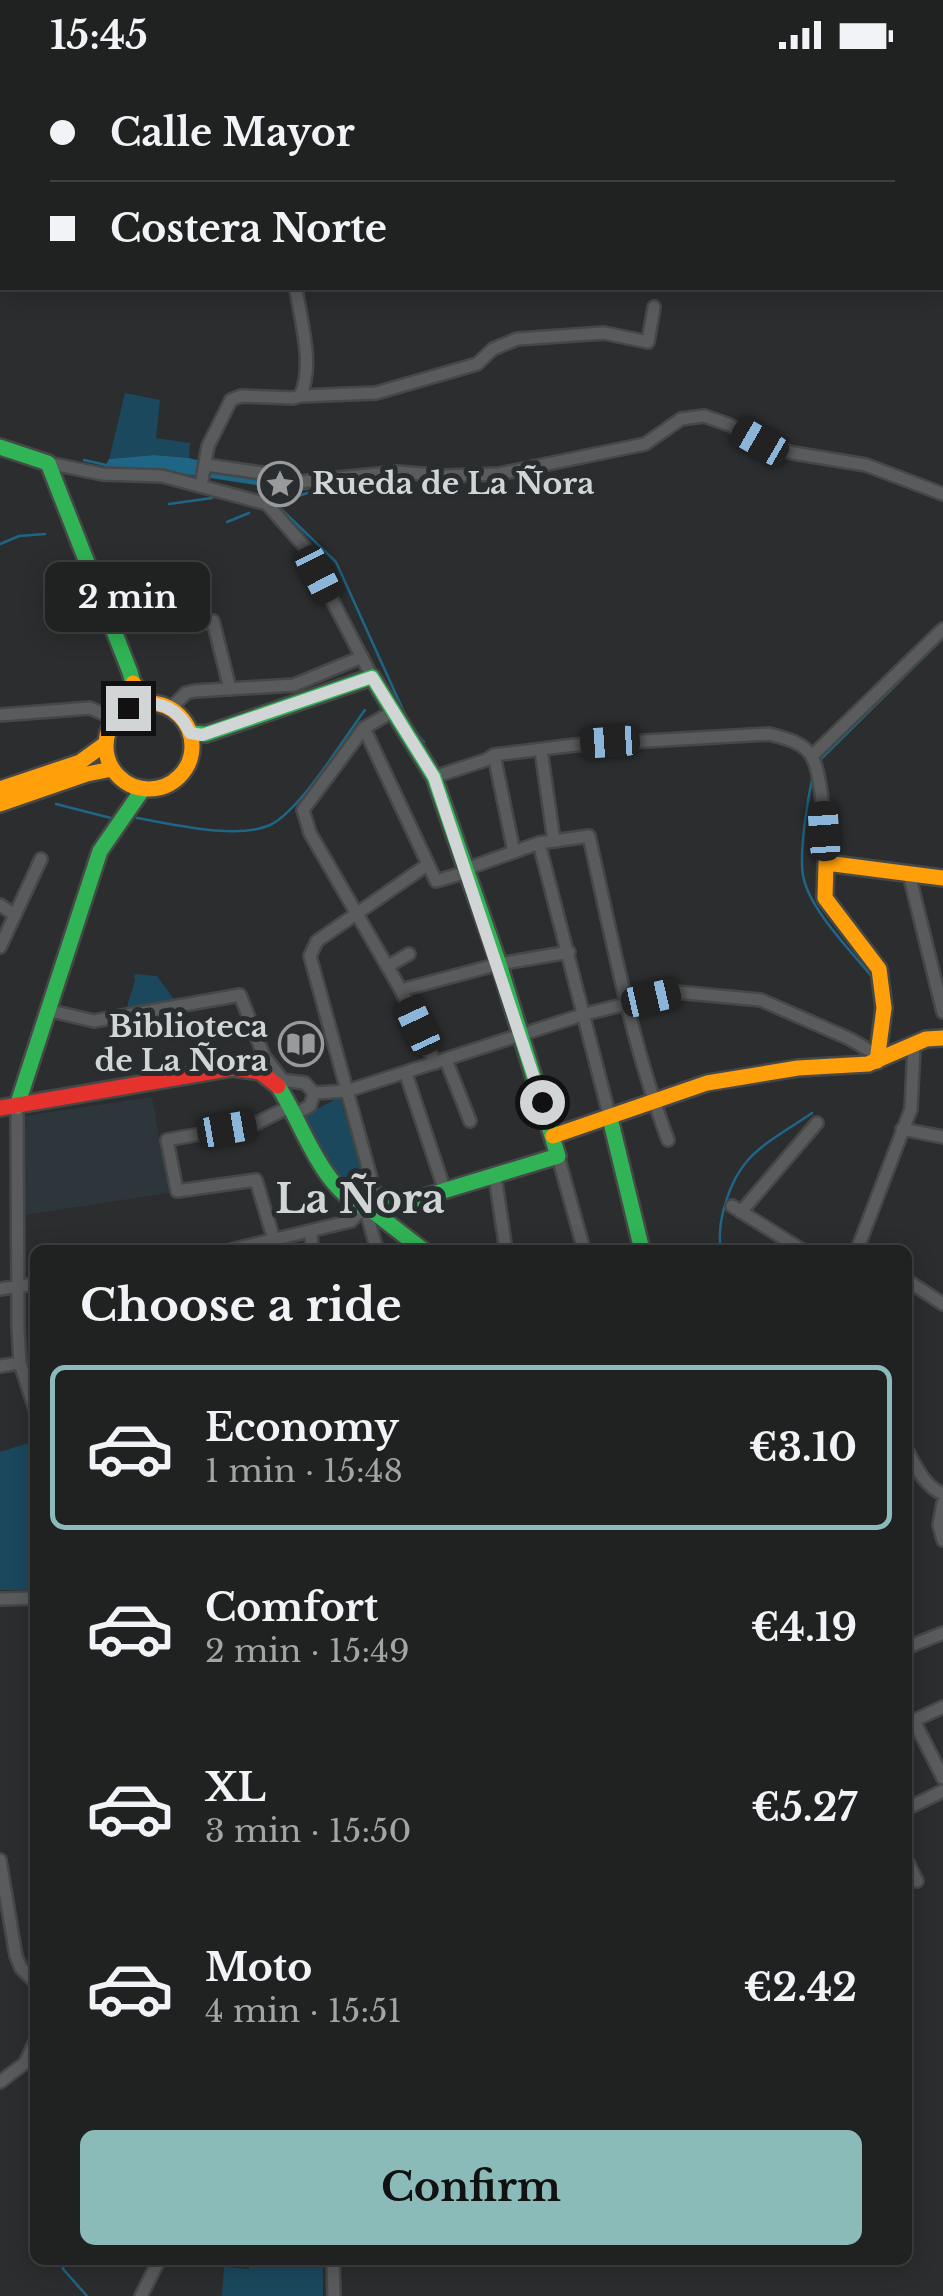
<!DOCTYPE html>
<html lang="en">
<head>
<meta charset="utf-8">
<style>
	body { margin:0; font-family:"Libre Baskerville",serif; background:#2d2f2f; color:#f1f3f6; height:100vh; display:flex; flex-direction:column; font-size:38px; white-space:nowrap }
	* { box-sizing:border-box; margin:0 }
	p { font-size:32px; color:#a2a4a5 }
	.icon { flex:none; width:55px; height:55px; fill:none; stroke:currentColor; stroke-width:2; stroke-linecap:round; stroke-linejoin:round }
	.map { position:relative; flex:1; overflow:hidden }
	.panel { position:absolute; left:30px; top:1175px; width:882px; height:1020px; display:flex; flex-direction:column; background:#202222; border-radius:15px; box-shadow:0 5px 25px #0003,0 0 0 2px #3d3f40 }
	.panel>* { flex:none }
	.top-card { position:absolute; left:0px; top:0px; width:945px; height:220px; box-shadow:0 5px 25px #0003,0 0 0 2px #3d3f40; display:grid; align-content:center; height:220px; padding:0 50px; background:#202222 }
	.end { position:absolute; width:45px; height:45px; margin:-22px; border:12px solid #d2d5d6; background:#111; box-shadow:0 0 0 5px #111 }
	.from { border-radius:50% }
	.bubble { position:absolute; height:70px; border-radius:15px; background:#202222; box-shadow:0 5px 25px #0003,0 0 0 2px #3d3f40; font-size:32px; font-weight:800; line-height:70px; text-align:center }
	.car { position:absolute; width:30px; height:60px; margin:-30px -15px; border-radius:12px; box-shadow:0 0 8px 2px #0007; background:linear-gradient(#222 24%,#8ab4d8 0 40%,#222 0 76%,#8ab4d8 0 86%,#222 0) }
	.top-card b { display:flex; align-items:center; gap:35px; height:95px; font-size:38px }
	.top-card b+b { border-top:2px solid #3d3f40 }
	.top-card i { width:25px; height:25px; background:#f1f3f6 }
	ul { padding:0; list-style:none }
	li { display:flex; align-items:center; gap:30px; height:165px; margin:0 20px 15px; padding:0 30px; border:5px solid transparent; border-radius:15px }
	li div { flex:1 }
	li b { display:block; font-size:38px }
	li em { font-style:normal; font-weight:800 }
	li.on { border-color:#8bbbb9 }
	li>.icon { width:90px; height:90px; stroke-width:1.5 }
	h2 { padding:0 50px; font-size:45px; line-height:120px }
	.action { display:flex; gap:20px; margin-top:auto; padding:20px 50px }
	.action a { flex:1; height:115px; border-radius:15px; background:#8bbbb9; color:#111; font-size:40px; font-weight:800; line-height:115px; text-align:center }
	.status { display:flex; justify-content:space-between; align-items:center; height:70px; padding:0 50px; background:#202222; direction:ltr }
	.status svg { height:28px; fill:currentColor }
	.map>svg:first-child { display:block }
</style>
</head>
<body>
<div class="status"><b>15:45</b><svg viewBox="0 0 49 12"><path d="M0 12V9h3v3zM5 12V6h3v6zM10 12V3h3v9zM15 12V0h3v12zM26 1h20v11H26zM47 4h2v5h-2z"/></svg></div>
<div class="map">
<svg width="943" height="2226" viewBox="0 0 943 2226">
	<rect width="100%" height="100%" fill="#2b2d2e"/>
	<polygon fill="#2d363a" points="152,1027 169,1123 25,1145 24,1046"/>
	<g fill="#1b485d">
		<polygon points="125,323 160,330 156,368 190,373 189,388 154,385 109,389"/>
		<polygon points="134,904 157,906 176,932 124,946 135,911"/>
		<polygon points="340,1027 371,1133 355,1130 313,1078 301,1047"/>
		<polygon points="28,1373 35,1397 35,1520 0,1520 0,1382"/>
		<polygon points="249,2190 323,2190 323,2226 222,2226 224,2197 249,2199"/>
	</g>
	<polygon fill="#1f6585" points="154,385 189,388 265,407 263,416 165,401 104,399 109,389"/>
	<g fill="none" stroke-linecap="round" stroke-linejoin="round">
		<g stroke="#1f6585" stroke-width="2.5">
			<polyline points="84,390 106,395"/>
			<polyline points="263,409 298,417"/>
			<polyline points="279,416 275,427 279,437 336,492 408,651"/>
			<polyline points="279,423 336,414"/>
			<polyline points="278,432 341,413"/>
			<polyline points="169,434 212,428"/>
			<polyline points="227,452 249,443"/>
			<polyline points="0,474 19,466 45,464"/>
			<polyline points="412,658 424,672"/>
			<polyline points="818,692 943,568"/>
			<path d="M813 704C808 728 799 781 803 805 808 838 852 882 873 908"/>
			<polyline points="56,734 111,748"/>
			<path d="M137 748C172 754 237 770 270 755 300 741 344 668 365 640"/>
			<path d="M721 1180C716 1153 729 1111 748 1090 764 1072 792 1057 812 1043"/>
			<polyline points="64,2190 63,2199 87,2226"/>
		</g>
		<g stroke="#1f6585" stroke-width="18">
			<polyline points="710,0 713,2"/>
			<polyline points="942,184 943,184"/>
		</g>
		<defs>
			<g id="street">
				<polyline points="300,326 376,323 477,294 493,279 517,269 604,263 648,272 654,237"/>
				<polyline points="48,393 102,404 162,406 267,434 304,476 372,607"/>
				<polyline points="206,395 283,406 299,412 398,402 444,406 499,404 645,374 681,349 704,346 730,355 760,373 793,383 866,395 943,424"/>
				<path d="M201 416 208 376 231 330 241 326 293 328 300 326C315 296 300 249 296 218"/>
				<polyline points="192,547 199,554 213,551 230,619"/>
				<polyline points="171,638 186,623 195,621 294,615 362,587"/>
				<polyline points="392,642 364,658 303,740 310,763 401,920 435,993"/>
				<polyline points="0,645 90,638 115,649"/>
				<polyline points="364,658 436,811 467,802"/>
				<polyline points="541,680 554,771"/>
				<polyline points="494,685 514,782"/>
				<polyline points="812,686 943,559"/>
				<path d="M434 707 486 690 494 685 575 675 769 664C784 668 804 672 812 687 823 705 825 770 826 793"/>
				<polyline points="539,773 610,1048"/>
				<path d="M466 799 539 773 589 766C612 868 631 972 668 1070"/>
				<polyline points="909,804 943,942"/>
				<polyline points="0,835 15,845"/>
				<polyline points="0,877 41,789"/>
				<polyline points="388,896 409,884"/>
				<polyline points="401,920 499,894 569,882"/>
				<polyline points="47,940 94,951 240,925 264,986 281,1008"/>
				<polyline points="446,990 470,1051"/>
				<polyline points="406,1004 445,1121"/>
				<polyline points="273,1009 305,1013 314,1023"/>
				<polyline points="314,1023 347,1021 585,944 676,922 761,930 850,969 877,985"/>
				<polyline points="17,1036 18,1258 20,1293 35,1339"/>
				<polyline points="293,1045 310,1036 314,1023"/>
				<polyline points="902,1059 943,1067"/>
				<polyline points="558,1086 584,1180"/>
				<polyline points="495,1106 506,1180"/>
				<polyline points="732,1136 802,1180"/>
				<polyline points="366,1141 377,1180"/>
				<polyline points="380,1141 310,886 317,871 427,795"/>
				<polyline points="741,1142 817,1053"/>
				<polyline points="311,1161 312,1180"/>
				<polyline points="274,1170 256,1110 177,1121 167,1070 255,1054 289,1037"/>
				<polyline points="231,1180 351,1151 361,1140"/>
				<polyline points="857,1180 911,1039 914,976"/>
				<polyline points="908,1211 943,1234"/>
				<polyline points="0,1219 35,1214"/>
				<polyline points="0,1296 20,1293"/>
				<path d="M908 1382C917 1399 925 1416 943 1424"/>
				<polyline points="943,1433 939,1455 943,1470"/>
				<polyline points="0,1529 35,1528"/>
				<polyline points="908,1577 943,1563"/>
				<polyline points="914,1651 943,1708"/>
				<polyline points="911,1652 943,1637"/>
				<polyline points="908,1738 943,1721"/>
				<polyline points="0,1790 16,1886 21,1898 35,1912"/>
				<polyline points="908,1793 917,1811"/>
				<polyline points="0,2012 25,1993 35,1972"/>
				<polyline points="333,2190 334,2226"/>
				<polyline points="141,2226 159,2190"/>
			</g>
			<g id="fast">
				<polyline points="0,377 48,393 130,602 133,613 128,638"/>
				<path d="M190 663 206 664 372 607 434 707 499 894 558 1086 374 1142C321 1123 306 1059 278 1016"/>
				<polyline points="17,1036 100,781 143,719"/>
				<polyline points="610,1048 642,1180"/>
				<polyline points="374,1142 423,1180"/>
			</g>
			<g id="slow">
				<polyline points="133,613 151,633"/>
				<circle cx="149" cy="676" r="43"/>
				<polyline points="0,719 80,692 105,674"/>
				<polyline points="0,734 87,704 112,699"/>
				<polyline points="877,991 884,938 879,899 825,828 826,793 943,808"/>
				<polyline points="553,1066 707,1013 798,998 868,994 926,969 943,968"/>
			</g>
			<polyline id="jam" points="0,1038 233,998 260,1002 278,1016"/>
		</defs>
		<use href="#street" stroke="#464848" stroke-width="16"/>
		<use href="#fast" stroke="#464848" stroke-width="20"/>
		<use href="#slow" stroke="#464848" stroke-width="20"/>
		<use href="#jam" stroke="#464848" stroke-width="20"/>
		<use href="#street" stroke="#5a5b5c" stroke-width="11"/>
		<use href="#fast" stroke="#30b455" stroke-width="15"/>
		<use href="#slow" stroke="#ff9f0a" stroke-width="15"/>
		<use href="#jam" stroke="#e5322d" stroke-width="15"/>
	</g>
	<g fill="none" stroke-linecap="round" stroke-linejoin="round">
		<path stroke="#d2d5d6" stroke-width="12" d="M128 638C155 627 179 637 190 663L202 665 372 607 434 707 542 1032"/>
	</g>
	<defs>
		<symbol id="sight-ring" viewBox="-11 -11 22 22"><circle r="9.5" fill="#2a2d2f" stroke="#989a9b" stroke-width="1.5"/><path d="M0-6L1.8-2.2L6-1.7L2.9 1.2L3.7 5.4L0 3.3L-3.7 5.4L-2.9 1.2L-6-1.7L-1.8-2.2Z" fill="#989a9b"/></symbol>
		<symbol id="library-ring" viewBox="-11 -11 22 22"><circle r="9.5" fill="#2a2d2f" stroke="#989a9b" stroke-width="1.5"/><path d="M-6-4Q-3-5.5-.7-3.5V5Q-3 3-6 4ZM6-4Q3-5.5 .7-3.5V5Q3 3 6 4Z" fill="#989a9b"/></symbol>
	</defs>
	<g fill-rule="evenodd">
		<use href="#sight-ring" x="255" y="389" width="50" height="50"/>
		<use href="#library-ring" x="276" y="949" width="50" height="50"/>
	</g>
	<g text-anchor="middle" stroke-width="10" stroke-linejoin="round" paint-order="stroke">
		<g font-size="30" font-weight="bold" fill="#d2d5d6" stroke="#2a2d2f" text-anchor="start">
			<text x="312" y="424">Rueda de La Ñora</text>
			<text x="268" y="967" text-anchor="end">Biblioteca<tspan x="268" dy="34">de La Ñora</tspan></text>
		</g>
		<g font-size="40" font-weight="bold" fill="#d2d5d6" stroke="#2a2d2f">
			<text x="360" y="1143">La Ñora</text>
		</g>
	</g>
</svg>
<i class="end from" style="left:542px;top:1032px"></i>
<i class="end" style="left:128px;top:638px"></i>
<div class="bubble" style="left:45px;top:492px;width:165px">2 min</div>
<i class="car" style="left:760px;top:372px;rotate:300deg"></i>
<i class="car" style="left:318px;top:504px;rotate:153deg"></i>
<i class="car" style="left:610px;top:672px;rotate:266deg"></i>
<i class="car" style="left:824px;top:761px;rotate:356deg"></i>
<i class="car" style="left:651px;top:928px;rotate:77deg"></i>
<i class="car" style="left:418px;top:956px;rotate:335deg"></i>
<i class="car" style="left:227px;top:1059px;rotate:80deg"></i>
<div class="top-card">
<b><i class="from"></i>Calle Mayor</b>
<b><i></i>Costera Norte</b>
</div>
<section class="panel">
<h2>Choose a ride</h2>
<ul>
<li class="on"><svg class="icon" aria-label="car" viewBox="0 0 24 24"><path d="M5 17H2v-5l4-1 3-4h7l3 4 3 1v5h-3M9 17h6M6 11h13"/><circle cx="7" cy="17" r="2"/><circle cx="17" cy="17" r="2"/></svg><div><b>Economy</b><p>1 min · 15:48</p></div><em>€3.10</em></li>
<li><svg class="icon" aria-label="car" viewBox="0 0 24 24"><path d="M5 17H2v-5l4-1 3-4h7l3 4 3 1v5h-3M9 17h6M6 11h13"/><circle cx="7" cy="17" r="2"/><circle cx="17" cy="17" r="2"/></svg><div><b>Comfort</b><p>2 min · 15:49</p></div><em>€4.19</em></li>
<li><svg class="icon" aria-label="car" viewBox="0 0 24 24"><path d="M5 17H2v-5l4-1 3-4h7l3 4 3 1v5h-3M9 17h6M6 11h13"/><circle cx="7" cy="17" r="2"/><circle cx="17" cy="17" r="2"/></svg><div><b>XL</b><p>3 min · 15:50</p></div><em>€5.27</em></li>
<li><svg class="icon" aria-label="car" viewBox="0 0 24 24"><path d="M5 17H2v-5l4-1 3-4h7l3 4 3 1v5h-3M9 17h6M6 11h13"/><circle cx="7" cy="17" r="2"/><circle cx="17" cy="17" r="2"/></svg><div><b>Moto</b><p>4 min · 15:51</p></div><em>€2.42</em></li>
</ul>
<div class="action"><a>Confirm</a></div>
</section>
</div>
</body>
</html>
